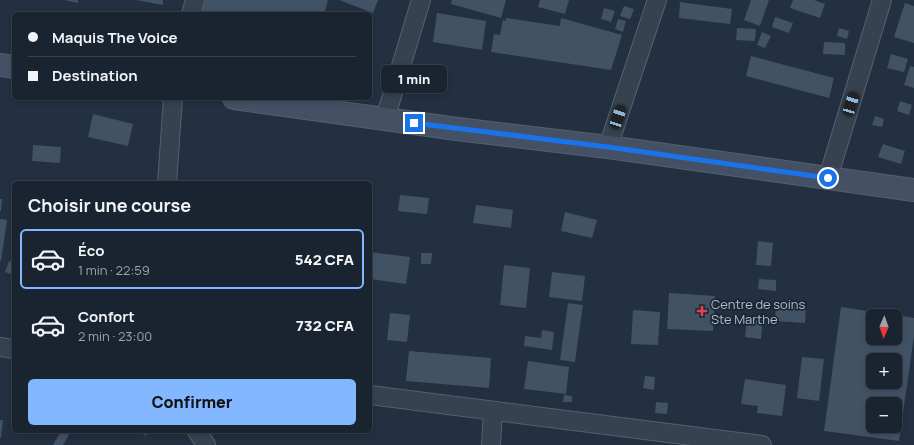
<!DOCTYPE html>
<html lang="fr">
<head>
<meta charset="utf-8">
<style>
	body { margin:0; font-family:Manrope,sans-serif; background:#232c39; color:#f1f3f6; height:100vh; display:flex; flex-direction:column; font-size:15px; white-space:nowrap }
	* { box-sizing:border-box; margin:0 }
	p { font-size:13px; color:#9fa4ab }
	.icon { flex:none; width:22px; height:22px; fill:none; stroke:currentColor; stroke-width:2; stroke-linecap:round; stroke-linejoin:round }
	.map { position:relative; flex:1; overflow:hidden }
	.side { position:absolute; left:12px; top:181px; width:360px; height:252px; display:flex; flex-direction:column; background:#1a2431; border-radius:6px; box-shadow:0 2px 6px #0003,0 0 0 1px #38414d }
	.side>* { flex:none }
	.top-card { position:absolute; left:12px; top:12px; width:360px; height:88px; border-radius:6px; box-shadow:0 2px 6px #0003,0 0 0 1px #38414d; display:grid; align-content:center; height:88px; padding:0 16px; background:#1a2431 }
	.needle { width:26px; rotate:182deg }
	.fabs { position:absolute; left:866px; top:309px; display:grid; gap:8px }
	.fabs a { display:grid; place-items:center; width:36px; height:36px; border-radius:6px; background:#1a2431; box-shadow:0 2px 6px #0003,0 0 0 1px #38414d; font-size:20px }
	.end { position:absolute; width:18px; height:18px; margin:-9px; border:5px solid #1a73e8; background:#fff; box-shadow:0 0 0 2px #fff }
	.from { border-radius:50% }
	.bubble { position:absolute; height:28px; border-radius:6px; background:#1a2431; box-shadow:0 2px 6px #0003,0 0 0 1px #38414d; font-size:13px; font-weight:800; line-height:28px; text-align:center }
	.car { position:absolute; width:12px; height:24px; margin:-12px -6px; border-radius:5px; box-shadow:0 0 3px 1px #0007; background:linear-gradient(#222 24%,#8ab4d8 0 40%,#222 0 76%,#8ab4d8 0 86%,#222 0) }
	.top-card b { display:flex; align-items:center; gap:14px; height:38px; font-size:15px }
	.top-card b+b { border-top:1px solid #38414d }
	.top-card i { width:10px; height:10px; background:#f1f3f6 }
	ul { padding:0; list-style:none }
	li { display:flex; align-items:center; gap:12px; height:60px; margin:0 8px 6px; padding:0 8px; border:2px solid transparent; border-radius:6px }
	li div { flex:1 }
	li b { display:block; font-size:15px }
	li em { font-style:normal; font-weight:800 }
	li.active { border-color:#83b7ff }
	li>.icon { width:36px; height:36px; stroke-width:1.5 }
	h2 { padding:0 16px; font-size:18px; line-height:48px }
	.primary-button { display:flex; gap:8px; margin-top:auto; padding:8px 16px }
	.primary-button a { flex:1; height:46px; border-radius:6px; background:#83b7ff; color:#111; font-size:16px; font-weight:800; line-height:46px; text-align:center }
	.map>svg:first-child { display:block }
</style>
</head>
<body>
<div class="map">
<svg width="914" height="445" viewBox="0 0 914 445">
	<rect width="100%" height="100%" fill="#223041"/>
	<g fill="#425265" fill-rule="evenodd">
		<polygon points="64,0 78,0 78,3"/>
		<polygon points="136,0 163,0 163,5"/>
		<polygon points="205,0 328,0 324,14 201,14"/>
		<polygon points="339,0 378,0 373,13"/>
		<polygon points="452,0 506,0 501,18 451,4"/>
		<polygon points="540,0 569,0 565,14 538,7"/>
		<polygon points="751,0 769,0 760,26 744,20"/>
		<polygon points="793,0 814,0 825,4 820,18 790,8"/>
		<polygon points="680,2 732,9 730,24 679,18"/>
		<polygon points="905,3 914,6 914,43 894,37"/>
		<polygon points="624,6 634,9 630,19 620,16"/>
		<polygon points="604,8 615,11 611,22 601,19"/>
		<polygon points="437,13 486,21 482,50 433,42"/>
		<polygon points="775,17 793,23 789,33 772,27"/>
		<polygon points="506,18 560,26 561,18 622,35 611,70 491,52 494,34 500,35 503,20 506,21"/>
		<polygon points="618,19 626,21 623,32 615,29"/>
		<polygon points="737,28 756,29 755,41 736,40"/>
		<polygon points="839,28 849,31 847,39 837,36"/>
		<polygon points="762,32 771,36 765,48 757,45"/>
		<polygon points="824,42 845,43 845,55 823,54"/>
		<polygon points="891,54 908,59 904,72 887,68"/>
		<polygon points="751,56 834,78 829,98 746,76"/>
		<polygon points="910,66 914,67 914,88 904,85"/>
		<polygon points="900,101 912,105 909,115 897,111"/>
		<polygon points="93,114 133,124 128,146 88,137"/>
		<polygon points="875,116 884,119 882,127 872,125"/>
		<polygon points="883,144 905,151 901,164 878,157"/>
		<polygon points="33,145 61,147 60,163 32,161"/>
		<polygon points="400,195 429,198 427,214 398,211"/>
		<polygon points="0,199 2,199 1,211 0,211"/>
		<polygon points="476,205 513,210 511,228 473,223"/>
		<polygon points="565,212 597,220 592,238 561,231"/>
		<polygon points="0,219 7,220 1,261 0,261"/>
		<polygon points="758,241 773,243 771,266 756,265"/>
		<polygon points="370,252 410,257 406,284 370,279"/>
		<polygon points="421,253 432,253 431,264 421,264"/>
		<polygon points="9,261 14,262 14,275 5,272"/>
		<polygon points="504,265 530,268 526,308 500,305"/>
		<polygon points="552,272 585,276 582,301 549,297"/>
		<polygon points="759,279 776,280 776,291 758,289"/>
		<polygon points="669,293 715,296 713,331 667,329"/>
		<polygon points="568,303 583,305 575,362 560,360"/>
		<polygon points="776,303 806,305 805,323 775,321"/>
		<path d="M841 307 894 315 873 316V338H895V315L914 318V336L899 441 824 431ZM873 360H895V382H873ZM873 404H895V426H873Z"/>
		<polygon points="633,310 660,312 658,345 631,344"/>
		<polygon points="390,313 410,315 407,342 387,340"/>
		<polygon points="747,317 763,318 761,339 745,337"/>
		<polygon points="542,330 554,332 552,350 524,346 525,336 541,338"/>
		<polygon points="409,351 491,358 489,388 406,381"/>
		<polygon points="802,357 824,359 819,401 797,398"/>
		<polygon points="528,361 569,367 566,394 524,389"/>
		<polygon points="645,376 655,377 654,390 643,388"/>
		<polygon points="745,379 786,385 782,416 757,413 758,406 741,404"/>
		<polygon points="564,395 572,396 572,402 563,402"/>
		<polygon points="656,402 668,403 667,414 655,413"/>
		<polygon points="0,420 3,420 1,438 0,438"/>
		<polygon points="61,431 71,431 63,445 53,445"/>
		<polygon points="137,431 149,431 146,436"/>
	</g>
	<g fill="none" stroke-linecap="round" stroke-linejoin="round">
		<defs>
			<g id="street">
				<polyline points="191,14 195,0"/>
				<polyline points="385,119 421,0"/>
				<polyline points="608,147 657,0"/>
				<polyline points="828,178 882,0"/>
				<polyline points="167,183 173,98"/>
				<polyline points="0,347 14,349"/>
				<polyline points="370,395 762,445"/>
				<polyline points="197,431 206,445"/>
				<polyline points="491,445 493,411"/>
			</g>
			<g id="secondary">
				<polyline points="0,65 14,67"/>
				<polyline points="234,98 457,129 608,147 914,190"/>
			</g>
		</defs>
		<use href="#street" stroke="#54606e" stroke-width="20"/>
		<use href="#secondary" stroke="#54606e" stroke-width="24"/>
		<use href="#street" stroke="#364250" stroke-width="18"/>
		<use href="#secondary" stroke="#445164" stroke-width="22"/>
	</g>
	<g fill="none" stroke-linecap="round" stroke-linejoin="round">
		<polyline stroke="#1a73e8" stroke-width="5" points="414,123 608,147 828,178"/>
	</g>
	<path fill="#e0444e" stroke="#1b2735" stroke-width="1.5" d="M700 305h4v4h4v4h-4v4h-4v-4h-4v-4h4z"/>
	<g text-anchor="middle" stroke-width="3.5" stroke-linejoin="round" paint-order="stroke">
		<g font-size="13" fill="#b2bdcb" stroke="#1b2735" text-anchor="start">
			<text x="711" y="309">Centre de soins<tspan x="711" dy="15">Ste Marthe</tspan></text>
		</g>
	</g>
</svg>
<div class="fabs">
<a><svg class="needle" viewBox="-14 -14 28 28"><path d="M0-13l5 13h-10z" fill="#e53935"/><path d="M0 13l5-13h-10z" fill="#9fa4ab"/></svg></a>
<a>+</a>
<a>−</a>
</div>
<i class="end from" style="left:828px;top:178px"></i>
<i class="end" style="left:414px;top:123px"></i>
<div class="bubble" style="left:381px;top:65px;width:66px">1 min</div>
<i class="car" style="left:851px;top:104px;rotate:17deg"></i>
<i class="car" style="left:618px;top:117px;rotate:18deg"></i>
<div class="top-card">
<b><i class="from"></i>Maquis The Voice</b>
<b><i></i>Destination</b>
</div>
<section class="side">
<h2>Choisir une course</h2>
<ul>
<li class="active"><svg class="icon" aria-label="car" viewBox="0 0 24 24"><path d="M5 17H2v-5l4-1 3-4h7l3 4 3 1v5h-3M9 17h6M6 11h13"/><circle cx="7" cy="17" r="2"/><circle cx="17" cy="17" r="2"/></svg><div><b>Éco</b><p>1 min · 22:59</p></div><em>542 CFA</em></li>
<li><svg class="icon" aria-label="car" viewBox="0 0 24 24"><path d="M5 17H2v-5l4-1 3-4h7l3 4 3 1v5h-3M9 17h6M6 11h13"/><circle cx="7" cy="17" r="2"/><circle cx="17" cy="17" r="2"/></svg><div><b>Confort</b><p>2 min · 23:00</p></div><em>732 CFA</em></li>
</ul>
<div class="primary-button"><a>Confirmer</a></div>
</section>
</div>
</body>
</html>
